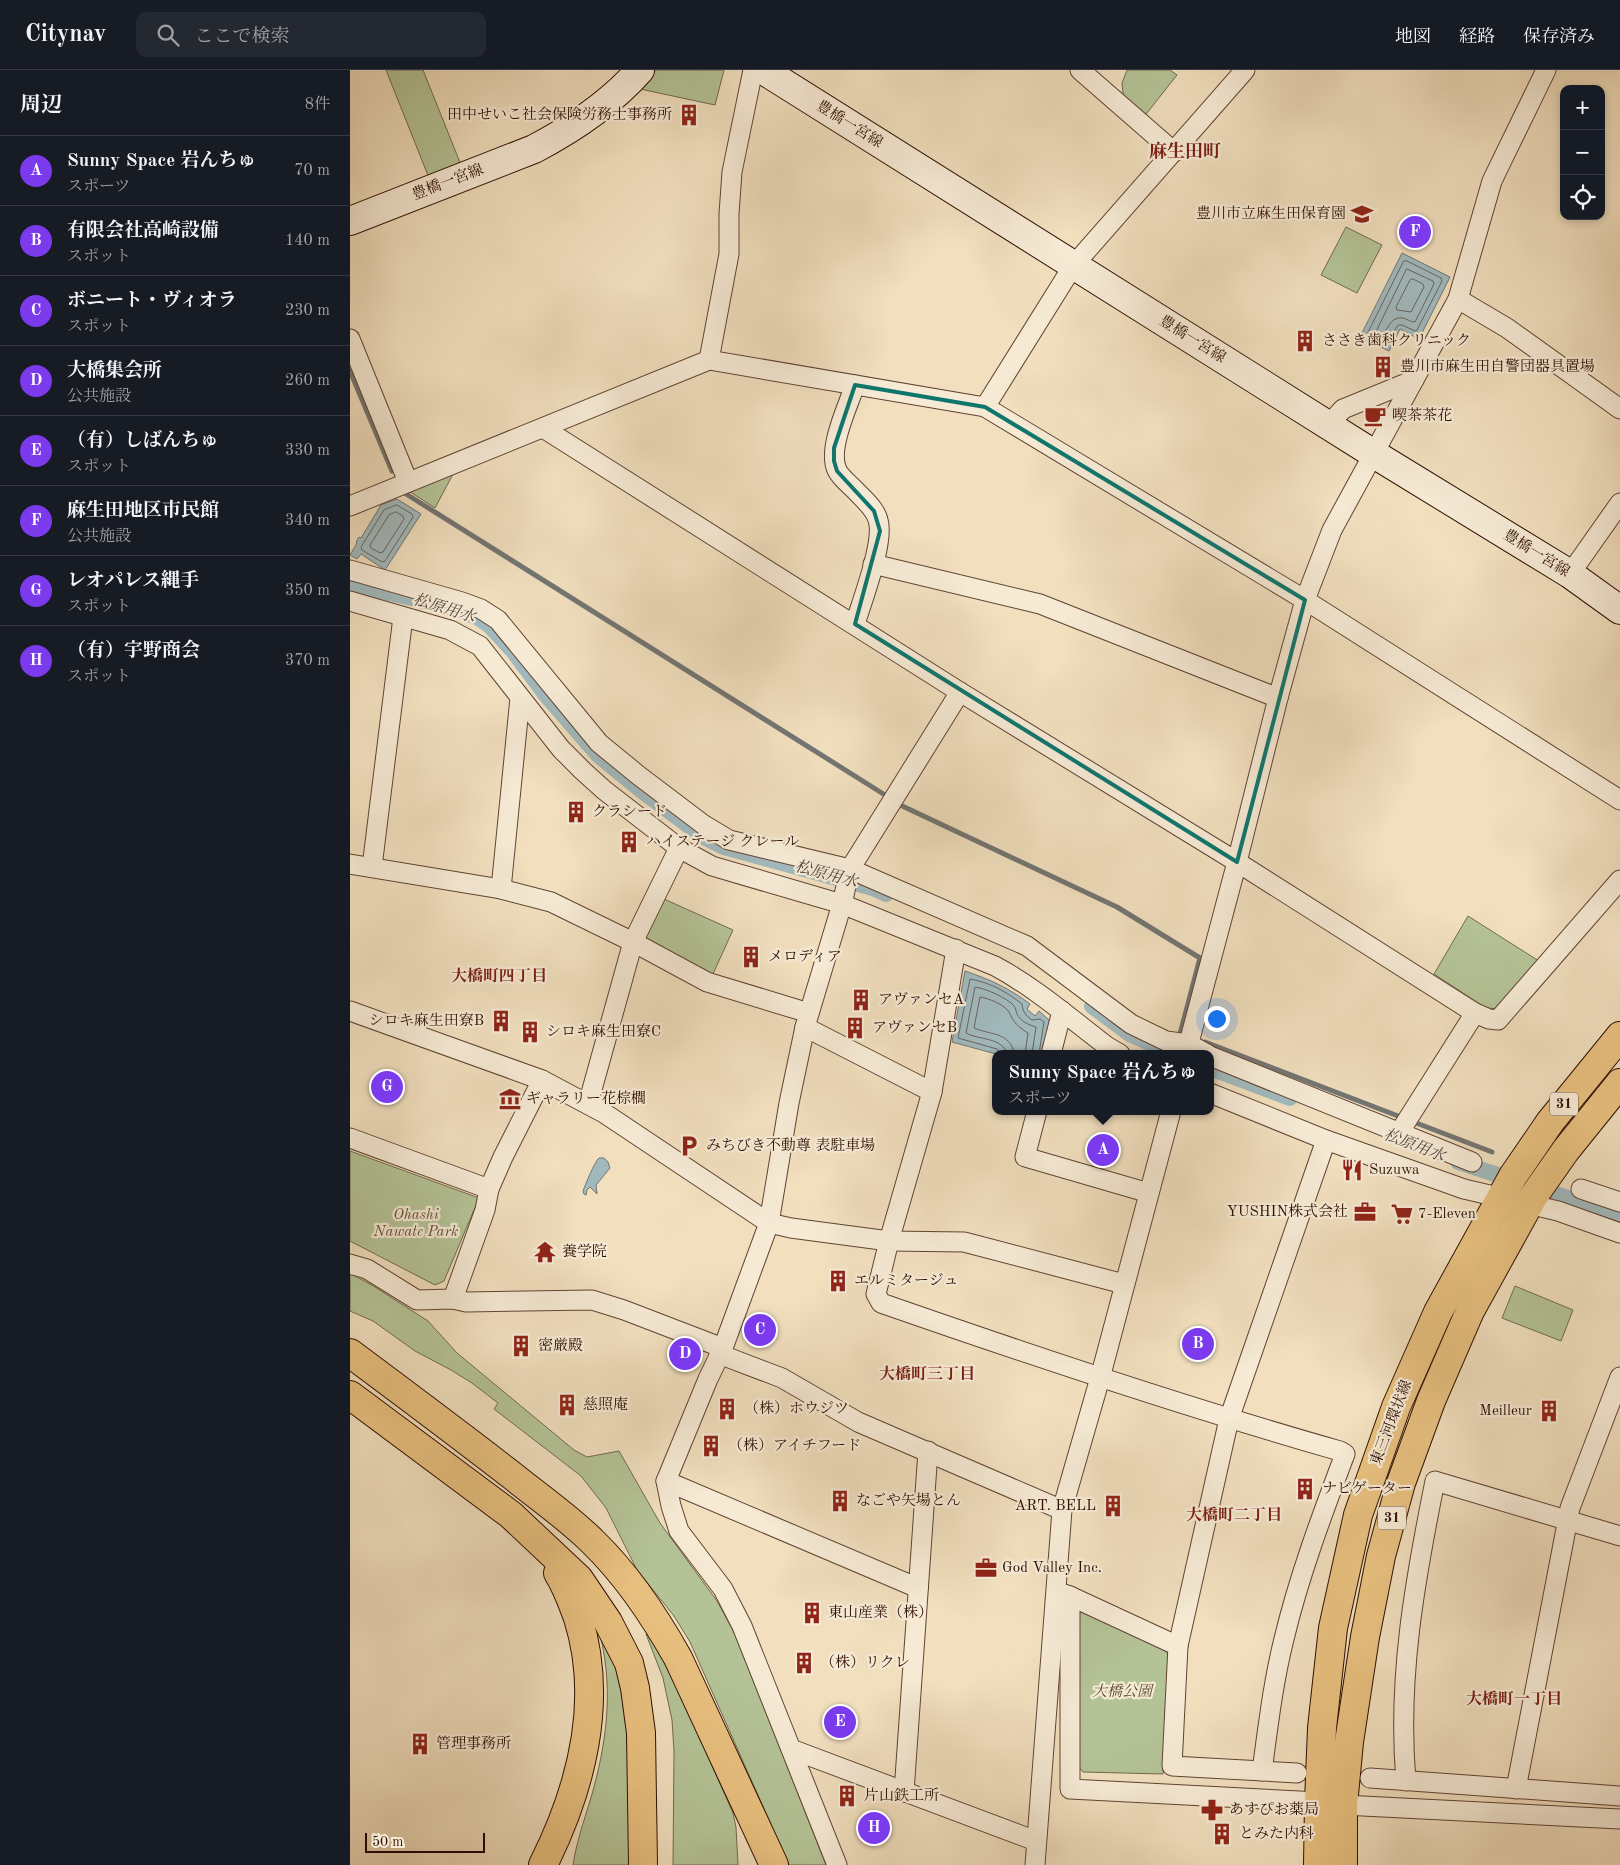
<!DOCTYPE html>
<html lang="ja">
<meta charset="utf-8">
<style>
:root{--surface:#171b24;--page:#242831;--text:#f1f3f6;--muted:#9ea1a6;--line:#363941;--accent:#7c3aed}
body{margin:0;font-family:"Old Standard TT","Noto Serif JP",serif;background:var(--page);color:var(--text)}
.controls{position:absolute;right:15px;top:15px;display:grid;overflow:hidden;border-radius:10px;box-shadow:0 2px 8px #0003}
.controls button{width:45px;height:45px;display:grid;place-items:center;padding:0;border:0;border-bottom:1px solid var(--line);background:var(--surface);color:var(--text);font:25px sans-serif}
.scale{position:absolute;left:15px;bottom:12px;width:120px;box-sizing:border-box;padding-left:5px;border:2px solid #2f0f03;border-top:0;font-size:14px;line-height:18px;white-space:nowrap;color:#2f0f03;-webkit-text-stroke:4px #f6ead5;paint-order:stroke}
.you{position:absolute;left:866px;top:948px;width:18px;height:18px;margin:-12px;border:4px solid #fff;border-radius:50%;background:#1a73e8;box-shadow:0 0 0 8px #1a73e833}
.badge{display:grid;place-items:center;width:32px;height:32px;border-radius:50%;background:var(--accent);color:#fff;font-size:16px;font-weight:700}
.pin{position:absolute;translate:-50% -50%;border:2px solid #fff;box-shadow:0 1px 5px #0006}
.popup{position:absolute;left:642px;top:980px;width:222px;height:65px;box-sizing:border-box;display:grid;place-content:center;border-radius:10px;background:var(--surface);filter:drop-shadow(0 1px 4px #0005);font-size:16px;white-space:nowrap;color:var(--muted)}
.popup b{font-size:19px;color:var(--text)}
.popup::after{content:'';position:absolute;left:50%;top:100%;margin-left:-10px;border:10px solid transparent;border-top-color:var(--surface)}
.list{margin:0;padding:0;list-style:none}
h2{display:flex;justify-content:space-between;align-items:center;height:65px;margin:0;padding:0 20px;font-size:21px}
h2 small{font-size:16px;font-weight:400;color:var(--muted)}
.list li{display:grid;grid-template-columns:32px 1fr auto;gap:15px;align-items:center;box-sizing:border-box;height:70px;padding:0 20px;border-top:1px solid var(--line)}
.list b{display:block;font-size:19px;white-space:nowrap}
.list p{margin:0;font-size:16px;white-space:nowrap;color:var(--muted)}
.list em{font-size:16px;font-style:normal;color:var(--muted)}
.icon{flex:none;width:28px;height:28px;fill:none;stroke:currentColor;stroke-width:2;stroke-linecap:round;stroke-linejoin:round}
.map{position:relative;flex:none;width:1270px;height:1795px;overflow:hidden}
header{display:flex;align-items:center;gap:30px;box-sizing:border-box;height:70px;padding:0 25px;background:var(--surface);border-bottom:1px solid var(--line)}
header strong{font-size:24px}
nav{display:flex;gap:28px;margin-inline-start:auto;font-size:18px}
.search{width:350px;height:45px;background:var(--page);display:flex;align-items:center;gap:12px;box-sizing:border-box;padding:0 18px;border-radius:10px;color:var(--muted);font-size:19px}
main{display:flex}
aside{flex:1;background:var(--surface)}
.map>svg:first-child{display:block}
.green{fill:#b4c396;stroke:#72694c}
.water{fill:#a1b9bd;stroke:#737573}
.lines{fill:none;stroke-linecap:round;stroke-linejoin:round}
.shore{stroke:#686460;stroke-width:1}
.stream{stroke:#737573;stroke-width:5}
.canal{stroke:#a1b9bd;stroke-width:16}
.minor-casing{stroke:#604332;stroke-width:21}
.secondary-casing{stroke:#2f0f03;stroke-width:30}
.primary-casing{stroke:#2f0f03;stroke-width:30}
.motorway-casing{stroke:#2f0f03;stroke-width:30}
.minor{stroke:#f6ead5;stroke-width:19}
.secondary{stroke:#f6ead5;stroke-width:28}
.primary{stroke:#e8c07f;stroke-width:28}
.motorway{stroke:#e8c07f;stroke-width:28}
.marked{fill:none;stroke:#0f766e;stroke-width:4;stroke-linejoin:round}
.labels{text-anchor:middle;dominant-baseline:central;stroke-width:4.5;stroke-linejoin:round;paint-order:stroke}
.shield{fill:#f6ead5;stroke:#6b5142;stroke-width:1}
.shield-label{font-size:14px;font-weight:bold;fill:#2f0f03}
.poi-label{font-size:15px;fill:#2f0f03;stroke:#f6ead5;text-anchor:start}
.street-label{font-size:15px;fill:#2f0f03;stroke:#f6ead5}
.park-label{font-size:15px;font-style:italic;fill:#5e4e36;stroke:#f6ead5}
.water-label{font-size:16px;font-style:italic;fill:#574a44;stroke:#f6ead5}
.neighbourhood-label{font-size:16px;font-weight:bold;fill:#7a1f14;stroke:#f6ead5}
.quarter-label{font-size:18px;font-weight:bold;fill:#7a1f14;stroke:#f6ead5}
</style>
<header>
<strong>Citynav</strong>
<div class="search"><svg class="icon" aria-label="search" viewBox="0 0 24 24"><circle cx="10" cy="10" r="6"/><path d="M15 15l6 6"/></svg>ここで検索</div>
<nav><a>地図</a><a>経路</a><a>保存済み</a></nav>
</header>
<main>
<aside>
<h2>周辺<small>8件</small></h2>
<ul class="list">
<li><span class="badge">A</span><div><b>Sunny Space 岩んちゅ</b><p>スポーツ</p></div><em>70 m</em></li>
<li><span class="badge">B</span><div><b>有限会社高崎設備</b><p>スポット</p></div><em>140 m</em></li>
<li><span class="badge">C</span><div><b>ボニート・ヴィオラ</b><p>スポット</p></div><em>230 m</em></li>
<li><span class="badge">D</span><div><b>大橋集会所</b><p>公共施設</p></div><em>260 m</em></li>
<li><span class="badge">E</span><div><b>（有）しばんちゅ</b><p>スポット</p></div><em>330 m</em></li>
<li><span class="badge">F</span><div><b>麻生田地区市民館</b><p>公共施設</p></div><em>340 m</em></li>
<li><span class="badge">G</span><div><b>レオパレス縄手</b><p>スポット</p></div><em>350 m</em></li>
<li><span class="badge">H</span><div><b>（有）宇野商会</b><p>スポット</p></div><em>370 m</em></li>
</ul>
</aside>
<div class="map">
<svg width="1270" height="1795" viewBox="0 0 1270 1795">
<rect width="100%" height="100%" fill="#f1dfbe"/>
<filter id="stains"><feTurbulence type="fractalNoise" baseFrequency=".004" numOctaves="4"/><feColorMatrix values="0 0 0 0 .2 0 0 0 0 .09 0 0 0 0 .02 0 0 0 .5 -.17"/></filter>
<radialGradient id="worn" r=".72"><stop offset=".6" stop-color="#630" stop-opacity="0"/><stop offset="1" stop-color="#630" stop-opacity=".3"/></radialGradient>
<g class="green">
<polygon points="36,0 73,0 111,95 79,108"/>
<polygon points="306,0 374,0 365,35 290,19"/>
<polygon points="777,0 820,0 827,5 793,48 774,32 772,13"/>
<polygon points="996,157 1032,175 1007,223 971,205"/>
<polygon points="103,404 85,438 59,421"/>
<polygon points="314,829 383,860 362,906 298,873 296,865"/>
<polygon points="1118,846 1192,893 1151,939 1136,938 1084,904"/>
<polygon points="0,1081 129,1128 94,1211 85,1215 0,1171"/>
<polygon points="0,1203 25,1217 78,1251 107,1283 224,1380 237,1387 269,1381 310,1453 367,1531 386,1566 476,1795 439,1795 340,1572 324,1546 287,1500 256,1438 231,1406 144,1339 148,1333 122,1313 101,1300 65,1281 23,1251 0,1241"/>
<polygon points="1165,1216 1223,1240 1211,1271 1152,1248"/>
<polygon points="736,1540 814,1578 819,1586 813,1704 733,1702 726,1694 727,1544"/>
<path d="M249,1561L274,1612L286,1795H223C227,1768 237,1743 244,1717C258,1665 263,1613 249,1561Z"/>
<polygon points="301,1563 319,1598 383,1743 386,1757 388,1795 323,1795 324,1681 322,1650 313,1608 296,1564"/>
</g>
<g class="water">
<polygon points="1052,183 1100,207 1069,269 1050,259 1039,281 1010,267"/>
<polygon points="47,429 71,444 35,500 11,484 7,489 0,485 7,473 6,472 9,467 11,468 31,435"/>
<path d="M615,901C641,910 659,918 680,934L677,939L685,946L689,941L700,951L693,984H646L602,972Z"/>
<path d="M249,1088H254L258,1092L260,1098L246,1115L247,1124L240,1117L237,1120L236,1125L234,1124L233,1121C236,1113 244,1093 249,1088Z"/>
</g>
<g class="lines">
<g class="shore">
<polygon points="1054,191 1057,191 1091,208 1092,211 1067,260 1065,261 1052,255 1048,255 1037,272 1035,273 1019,265 1018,263"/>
<path d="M1057,199L1083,211L1084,214L1065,252C1060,252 1057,249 1053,248C1042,246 1038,257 1034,264L1032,265L1027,262V260Z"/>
<polygon points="1063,209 1073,214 1074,217 1061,242 1047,240 1046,237 1060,210"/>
<polygon points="47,435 62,444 63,447 35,491 32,492 12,480 11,477 34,440"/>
<polygon points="46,442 53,446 54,449 33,482 30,483 21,478 20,475 39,445"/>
<path d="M650,984L647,979L608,968L620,909C639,912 657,922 672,934C673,942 675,945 682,950L690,949L694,952L689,984"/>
<path d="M657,984C653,967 628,970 616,963L625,917C634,918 658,928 664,936C666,938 666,942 667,944C670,951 679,955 686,957L682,984"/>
<path d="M664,984C661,962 640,965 624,958L630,927C638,928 655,935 659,942C664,953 667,956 678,963L675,984"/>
</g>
<g class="stream">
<polyline points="0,301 42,401"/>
<polyline points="53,422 535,725"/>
<polyline points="548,734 767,837 850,888 830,964"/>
<polyline points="855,972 1142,1082"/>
</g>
<g class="canal">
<polyline points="0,514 92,535 127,547 140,556 163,581 195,624 248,685 292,721 354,767 374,777 523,818 536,824"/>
<polyline points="742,936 781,965 826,984"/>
<polyline points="860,998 940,1028"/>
<polyline points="1108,1092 1270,1145"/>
</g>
<g class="minor-casing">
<g id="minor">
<polyline points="730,0 824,82"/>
<polyline points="1108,229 1157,258 1270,339"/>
<polyline points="0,269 58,412"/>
<polyline points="359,290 379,184 379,144 382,102 403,0"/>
<polyline points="635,337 723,196 895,0"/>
<polyline points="978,355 993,339 1064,310"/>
<polyline points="193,358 610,622 887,792 1125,943 1139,949 1148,950 1270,810"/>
<polyline points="0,436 359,290 635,337 955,530 1270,730"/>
<polyline points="523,494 690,534 928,628"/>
<polyline points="0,500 112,532 131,539 148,550 249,673 288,705 354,755 379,770 500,799 677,876 781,954 816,971 839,974 857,984"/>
<polyline points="1220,504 1270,433"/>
<path d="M0,531L100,560L130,576L211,679L233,701L254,720L329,778L362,796L492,834L645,896C686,918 721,949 758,977L770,984"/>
<path d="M505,554C512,531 535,471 528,450C525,438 513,429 505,420C499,414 490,407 487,400C477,379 498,336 505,315"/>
<polyline points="0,794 151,819 201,832 283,872 357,912 459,943"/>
<polyline points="22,797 53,547"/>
<polyline points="151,819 170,628"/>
<path d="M606,879L582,1022L539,1171L526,1224L531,1233C683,1286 835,1337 990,1381L995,1384C972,1445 949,1506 934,1569C923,1613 918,1657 912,1701"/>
<polyline points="0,941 192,1010 254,1043 419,1153 441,1158 539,1171 614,1172 774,1214"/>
<polyline points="455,957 582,1022"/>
<polyline points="701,984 712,941"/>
<polyline points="836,984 887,792 928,628 955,530 982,460 1108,229 1142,111 1196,0"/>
<polyline points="860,986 1122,1092"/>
<polyline points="860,1023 976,1070 1114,1119 1208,1141 1270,1163"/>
<polyline points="238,1034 283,872 329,778"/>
<polyline points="687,1041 675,1087 799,1123"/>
<polyline points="1049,1063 1125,943"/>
<polyline points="0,1068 139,1119"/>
<polyline points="1231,1119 1270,1132"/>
<polyline points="0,1194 17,1199 67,1230 103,1229 116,1232 242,1230 274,1240 373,1278"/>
<polyline points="103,1229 135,1140 139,1119 153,1087 192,1010"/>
<polyline points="369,1284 432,1308 508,1352 712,1440"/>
<polyline points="316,1411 568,1518"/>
<polyline points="711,1523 720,1526 828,1576"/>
<polyline points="720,1526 720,1719 969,1732"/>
<polyline points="441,1679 686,1771"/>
<polyline points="947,1703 822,1696 828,1576 879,1349 976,1070"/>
<polyline points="1020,1708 1270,1726"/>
<path d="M1056,1711C1047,1609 1065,1510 1085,1411L1270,1466"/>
<polyline points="1166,1719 1220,1438 1270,1307"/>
<polyline points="554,1722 578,1381"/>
<polyline points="993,1735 1270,1749"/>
<polyline points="487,1795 392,1556 373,1519 329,1461 321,1436 316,1411 358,1309 373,1278 419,1153 439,1033 455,957 492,834 500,799 610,622"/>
<polyline points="685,1795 712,1440 750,1308 821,1041"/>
</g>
</g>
<g class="secondary-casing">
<g id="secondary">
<polyline points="413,0 1024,384 1220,504 1270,540"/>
<path d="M0,151L184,79C224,58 260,34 290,0"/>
</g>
</g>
<g class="primary-casing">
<g id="primary">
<polyline points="968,1795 969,1732 972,1658 983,1558 1008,1445 1046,1337 1088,1242 1163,1106 1200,1052 1270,966"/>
<polyline points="993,1795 993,1735 999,1672 1015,1567 1031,1486 1051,1413 1081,1331 1120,1241 1183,1127 1216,1080 1270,1013"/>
</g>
</g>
<g class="motorway-casing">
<g id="motorway">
<path d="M0,1283C55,1324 110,1365 164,1407C190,1428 219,1448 243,1472C277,1505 305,1547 328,1588L424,1795"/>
<polyline points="0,1325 161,1445 229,1509 258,1552 279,1593 285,1618 291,1663 293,1795"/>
<path d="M193,1795C231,1719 254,1631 228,1548C222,1532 217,1517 208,1503"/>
</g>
</g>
<use href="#minor" class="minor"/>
<use href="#secondary" class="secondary"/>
<use href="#primary" class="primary"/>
<use href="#motorway" class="motorway"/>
</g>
<path class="marked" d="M505,315L635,337L955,530L887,792L505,554L530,461L524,441L487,401L484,391V378Z"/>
<defs>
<g id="building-bare" transform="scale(1.725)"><path d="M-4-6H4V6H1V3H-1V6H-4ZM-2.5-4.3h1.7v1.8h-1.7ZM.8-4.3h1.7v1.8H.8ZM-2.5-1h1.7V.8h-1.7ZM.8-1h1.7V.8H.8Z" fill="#8f2418" stroke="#f6ead5" stroke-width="2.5" paint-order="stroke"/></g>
<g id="school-bare" transform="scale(1.725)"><path d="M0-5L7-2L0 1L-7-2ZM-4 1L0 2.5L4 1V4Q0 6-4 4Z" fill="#8f2418" stroke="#f6ead5" stroke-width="2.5" paint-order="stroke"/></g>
<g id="cafe-bare" transform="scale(1.725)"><path d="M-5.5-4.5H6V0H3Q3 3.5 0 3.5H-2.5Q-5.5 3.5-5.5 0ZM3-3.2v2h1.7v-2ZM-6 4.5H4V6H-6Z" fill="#8f2418" stroke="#f6ead5" stroke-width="2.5" paint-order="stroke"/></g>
<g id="museum-bare" transform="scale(1.725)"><path d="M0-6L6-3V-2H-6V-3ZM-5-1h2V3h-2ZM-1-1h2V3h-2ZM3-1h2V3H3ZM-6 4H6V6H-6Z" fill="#8f2418" stroke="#f6ead5" stroke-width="2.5" paint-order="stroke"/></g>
<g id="parking-bare" transform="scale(1.725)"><path d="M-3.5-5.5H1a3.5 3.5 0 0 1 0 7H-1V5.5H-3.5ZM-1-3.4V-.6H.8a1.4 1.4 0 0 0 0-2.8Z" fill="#8f2418" stroke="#f6ead5" stroke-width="2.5" paint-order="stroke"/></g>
<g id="restaurant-bare" transform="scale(1.725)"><path d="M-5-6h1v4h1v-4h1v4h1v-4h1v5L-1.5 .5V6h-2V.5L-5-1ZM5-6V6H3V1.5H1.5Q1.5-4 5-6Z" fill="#8f2418" stroke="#f6ead5" stroke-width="2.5" paint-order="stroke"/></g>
<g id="office-bare" transform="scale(1.725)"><path d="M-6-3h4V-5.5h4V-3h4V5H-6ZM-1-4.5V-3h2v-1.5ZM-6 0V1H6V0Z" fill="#8f2418" stroke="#f6ead5" stroke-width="2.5" paint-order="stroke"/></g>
<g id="supermarket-bare" transform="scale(1.725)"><path d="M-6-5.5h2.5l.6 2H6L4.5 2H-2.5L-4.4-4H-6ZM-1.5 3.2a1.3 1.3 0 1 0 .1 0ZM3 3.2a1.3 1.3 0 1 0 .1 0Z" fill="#8f2418" stroke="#f6ead5" stroke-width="2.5" paint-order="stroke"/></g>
<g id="temple-bare" transform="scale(1.725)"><path d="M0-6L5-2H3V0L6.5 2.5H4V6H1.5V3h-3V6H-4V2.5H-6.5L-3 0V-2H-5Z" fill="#8f2418" stroke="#f6ead5" stroke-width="2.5" paint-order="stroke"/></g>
<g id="pharmacy-bare" transform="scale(1.725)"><path d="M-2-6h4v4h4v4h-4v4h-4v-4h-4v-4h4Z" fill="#8f2418" stroke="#f6ead5" stroke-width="2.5" paint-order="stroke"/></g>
</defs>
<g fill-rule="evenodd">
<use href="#building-bare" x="339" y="45"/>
<use href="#school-bare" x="1012" y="144"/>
<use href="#building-bare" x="955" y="271"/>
<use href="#building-bare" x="1033" y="297"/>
<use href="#cafe-bare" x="1025" y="346"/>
<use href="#building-bare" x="226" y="742"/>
<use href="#building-bare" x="279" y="772"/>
<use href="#building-bare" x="401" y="887"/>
<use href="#building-bare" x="511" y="930"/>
<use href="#building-bare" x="151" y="951"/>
<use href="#building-bare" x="505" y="958"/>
<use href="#building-bare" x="180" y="962"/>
<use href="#museum-bare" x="160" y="1029"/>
<use href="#parking-bare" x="339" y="1076"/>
<use href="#restaurant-bare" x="1002" y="1100"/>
<use href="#office-bare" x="1015" y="1142"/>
<use href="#supermarket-bare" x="1052" y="1144"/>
<use href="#temple-bare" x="195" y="1182"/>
<use href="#building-bare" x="488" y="1211"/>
<use href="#building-bare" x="171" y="1276"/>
<use href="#building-bare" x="217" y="1335"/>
<use href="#building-bare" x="377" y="1339"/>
<use href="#building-bare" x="1199" y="1341"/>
<use href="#building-bare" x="361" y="1376"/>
<use href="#building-bare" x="955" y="1419"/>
<use href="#building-bare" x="490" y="1431"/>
<use href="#building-bare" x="763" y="1436"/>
<use href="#office-bare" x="636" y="1498"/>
<use href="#building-bare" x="462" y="1543"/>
<use href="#building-bare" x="454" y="1593"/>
<use href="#building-bare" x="70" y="1674"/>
<use href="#building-bare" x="497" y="1726"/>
<use href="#pharmacy-bare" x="862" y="1740"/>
<use href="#building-bare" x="872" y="1764"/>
</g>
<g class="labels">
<g class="shield">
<rect x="1200" y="1022.5" width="28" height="23" rx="4"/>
<rect x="1028" y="1436.5" width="28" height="23" rx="4"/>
</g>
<g class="shield-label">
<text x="1214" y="1034">31</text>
<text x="1042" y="1448">31</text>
</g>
<g class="poi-label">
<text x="322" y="45" text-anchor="end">田中せいこ社会保険労務士事務所</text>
<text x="996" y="144" text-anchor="end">豊川市立麻生田保育園</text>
<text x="972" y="271">ささき歯科クリニック</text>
<text x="1050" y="297">豊川市麻生田自警団器具置場</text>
<text x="1042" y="346">喫茶茶花</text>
<text x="242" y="742">クラシード</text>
<text x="296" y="772">ハイステージ クレール</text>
<text x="418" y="887">メロディア</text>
<text x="528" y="930">アヴァンセA</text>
<text x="134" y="951" text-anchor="end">シロキ麻生田寮B</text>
<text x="522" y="958">アヴァンセB</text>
<text x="196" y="962">シロキ麻生田寮C</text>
<text x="176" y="1029">ギャラリー花棕櫚</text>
<text x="356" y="1076">みちびき不動尊 表駐車場</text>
<text x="1019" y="1100">Suzuwa</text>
<text x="998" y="1142" text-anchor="end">YUSHIN株式会社</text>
<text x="1068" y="1144">7-Eleven</text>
<text x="212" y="1182">養学院</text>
<text x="504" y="1211">エルミタージュ</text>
<text x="188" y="1276">密厳殿</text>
<text x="233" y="1335">慈照庵</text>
<text x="394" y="1339">（株）ホウジツ</text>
<text x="1182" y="1341" text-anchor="end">Meilleur</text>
<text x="378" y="1376">（株）アイチフード</text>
<text x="972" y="1419">ナビゲーター</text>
<text x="506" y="1431">なごや矢場とん</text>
<text x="746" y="1436" text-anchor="end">ART. BELL</text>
<text x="652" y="1498">God Valley Inc.</text>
<text x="478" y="1543">東山産業（株）</text>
<text x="470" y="1593">（株）リクレ</text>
<text x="86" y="1674">管理事務所</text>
<text x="514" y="1726">片山鉄工所</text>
<text x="879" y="1740">あすぴお薬局</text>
<text x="889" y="1764">とみた内科</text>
</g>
<g class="street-label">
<text transform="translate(499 55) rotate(32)">豊橋一宮線</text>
<text transform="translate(98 113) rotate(-21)">豊橋一宮線</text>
<text transform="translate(842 270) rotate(32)">豊橋一宮線</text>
<text transform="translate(1186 484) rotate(32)">豊橋一宮線</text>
<text transform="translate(1042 1353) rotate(-69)">東三河環状線</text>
</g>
<g class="park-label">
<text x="66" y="1145">Ohashi<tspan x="66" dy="17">Nawate Park</tspan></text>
<text x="772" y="1622">大橋公園</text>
</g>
<g class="water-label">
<text transform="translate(94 539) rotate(17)">松原用水</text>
<text transform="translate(476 805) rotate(15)">松原用水</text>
<text transform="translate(1064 1076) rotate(21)">松原用水</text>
</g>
<g class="neighbourhood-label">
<text x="149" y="907">大橋町四丁目</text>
<text x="577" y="1305">大橋町三丁目</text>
<text x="884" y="1446">大橋町二丁目</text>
<text x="1164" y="1630">大橋町一丁目</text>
</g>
<g class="quarter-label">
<text x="835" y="82">麻生田町</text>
</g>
</g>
<rect width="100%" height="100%" filter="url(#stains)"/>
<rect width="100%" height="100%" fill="url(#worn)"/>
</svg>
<div class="controls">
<button>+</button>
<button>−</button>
<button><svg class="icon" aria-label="locate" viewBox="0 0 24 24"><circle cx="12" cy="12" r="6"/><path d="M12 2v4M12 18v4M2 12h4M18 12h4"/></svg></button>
</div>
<div class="scale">50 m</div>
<div class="you"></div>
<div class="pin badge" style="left:753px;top:1080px">A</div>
<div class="popup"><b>Sunny Space 岩んちゅ</b>スポーツ</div>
<div class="pin badge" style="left:848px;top:1274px">B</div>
<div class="pin badge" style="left:410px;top:1260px">C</div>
<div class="pin badge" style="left:335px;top:1284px">D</div>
<div class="pin badge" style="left:490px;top:1652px">E</div>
<div class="pin badge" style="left:1065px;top:162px">F</div>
<div class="pin badge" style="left:37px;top:1017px">G</div>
<div class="pin badge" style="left:524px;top:1758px">H</div>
</div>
</main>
